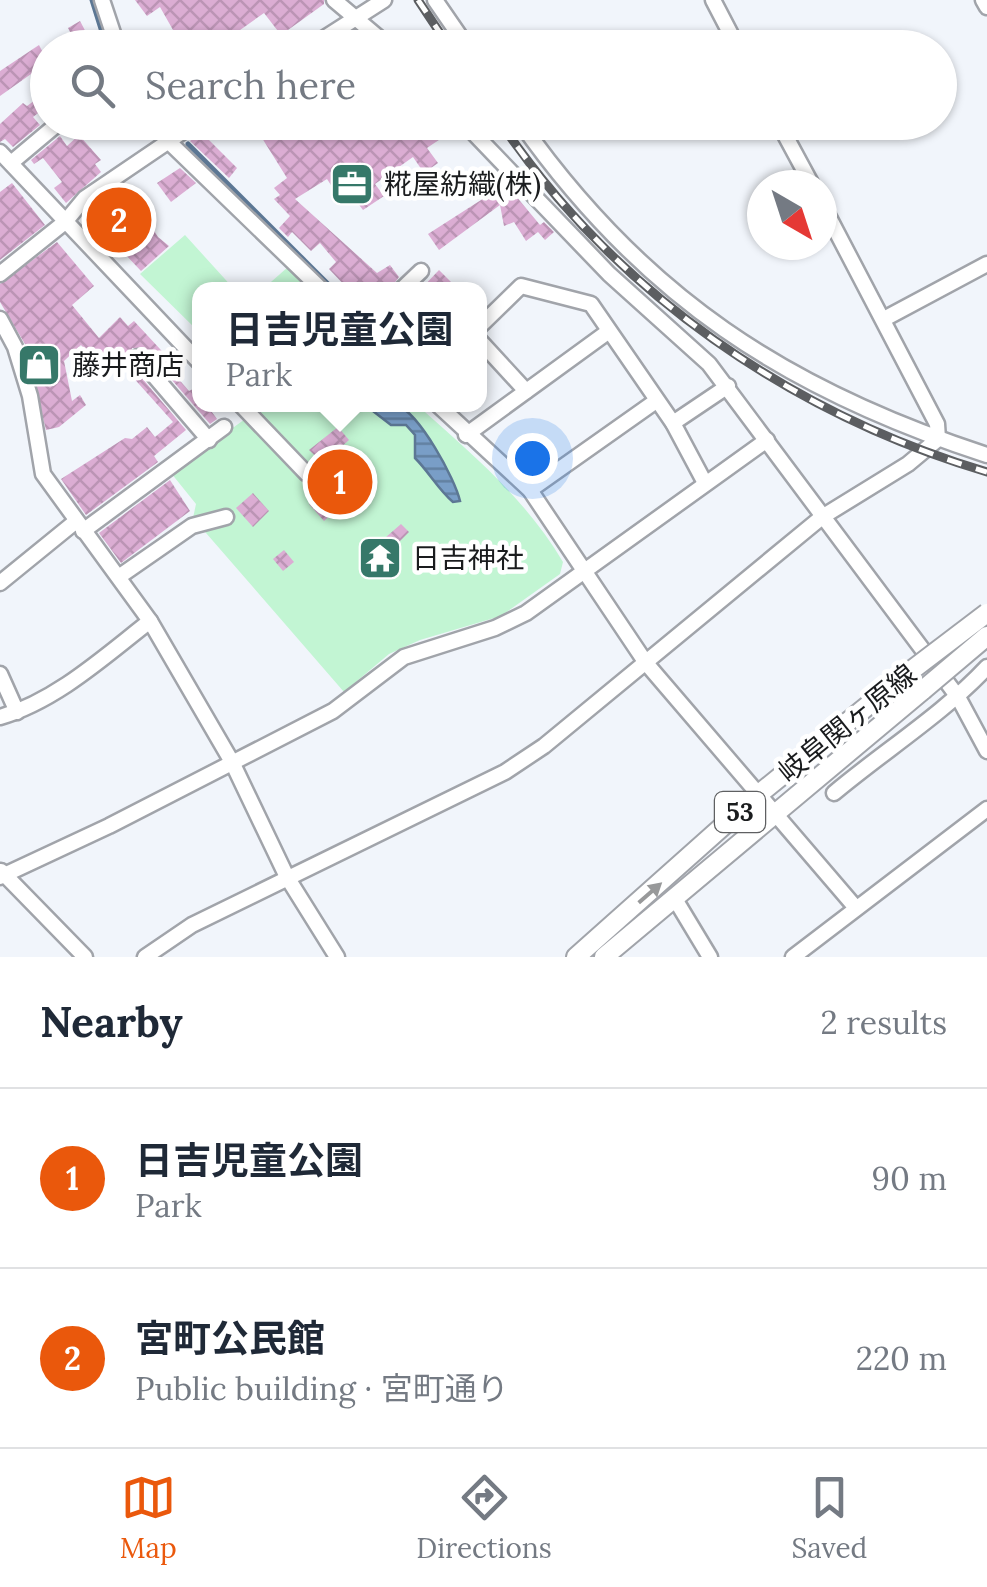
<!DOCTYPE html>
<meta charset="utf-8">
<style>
:root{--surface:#fff;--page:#f2f2f3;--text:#1f2937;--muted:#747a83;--line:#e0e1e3;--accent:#ea580c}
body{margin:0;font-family:Lora,"Noto Sans JP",serif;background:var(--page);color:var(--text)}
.compass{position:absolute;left:747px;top:170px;width:90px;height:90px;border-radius:50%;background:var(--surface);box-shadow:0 2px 8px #0004;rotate:141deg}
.you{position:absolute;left:532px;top:458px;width:35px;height:35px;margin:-25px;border:8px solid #fff;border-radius:50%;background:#1a73e8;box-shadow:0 0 0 15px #1a73e833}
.badge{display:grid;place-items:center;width:65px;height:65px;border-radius:50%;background:var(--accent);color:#fff;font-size:32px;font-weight:700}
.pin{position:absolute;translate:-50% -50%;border:5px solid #fff;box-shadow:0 2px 10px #0006}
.popup{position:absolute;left:192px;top:282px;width:295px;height:130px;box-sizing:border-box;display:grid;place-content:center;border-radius:20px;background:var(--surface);filter:drop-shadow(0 2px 8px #0005);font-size:32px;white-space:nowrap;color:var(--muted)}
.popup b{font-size:38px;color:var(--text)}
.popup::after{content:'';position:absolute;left:50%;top:100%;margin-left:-20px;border:20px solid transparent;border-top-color:var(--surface)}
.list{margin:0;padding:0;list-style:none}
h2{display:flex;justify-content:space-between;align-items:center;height:130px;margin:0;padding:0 40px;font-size:42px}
h2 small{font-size:32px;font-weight:400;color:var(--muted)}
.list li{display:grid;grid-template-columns:65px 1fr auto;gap:30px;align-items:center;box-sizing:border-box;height:180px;padding:0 40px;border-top:2px solid var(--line)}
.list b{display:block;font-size:38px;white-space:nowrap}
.list p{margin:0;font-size:32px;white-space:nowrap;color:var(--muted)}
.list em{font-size:32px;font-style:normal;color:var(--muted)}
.icon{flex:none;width:55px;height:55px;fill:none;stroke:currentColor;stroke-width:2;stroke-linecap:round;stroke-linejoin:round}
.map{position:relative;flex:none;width:987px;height:957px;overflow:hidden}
.search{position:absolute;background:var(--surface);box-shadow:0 2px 8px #0004;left:30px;right:30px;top:30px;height:110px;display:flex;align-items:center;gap:25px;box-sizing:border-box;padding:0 35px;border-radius:55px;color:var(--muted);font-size:38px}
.sheet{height:490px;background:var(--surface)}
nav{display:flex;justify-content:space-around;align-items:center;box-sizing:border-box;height:140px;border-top:2px solid var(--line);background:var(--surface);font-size:28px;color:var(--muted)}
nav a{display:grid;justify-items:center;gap:5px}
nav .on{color:var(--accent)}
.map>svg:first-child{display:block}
.green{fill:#c2f5d3}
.water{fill:url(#water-rules);stroke:#5c7794;stroke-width:2.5}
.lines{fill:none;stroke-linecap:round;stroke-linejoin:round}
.stream{stroke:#5c7794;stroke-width:5}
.building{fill:url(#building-cross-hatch)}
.minor-casing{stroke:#a1a4aa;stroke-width:19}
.major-casing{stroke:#a1a4aa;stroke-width:22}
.minor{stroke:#fff;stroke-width:14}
.major{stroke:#fff;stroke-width:18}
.rail-casing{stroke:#5c5e61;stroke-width:9}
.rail{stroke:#fff;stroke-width:5;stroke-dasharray:15;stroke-linecap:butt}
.major-bridge-casing{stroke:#a1a4aa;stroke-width:22;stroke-linecap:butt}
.major-bridge{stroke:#fff;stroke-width:18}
.oneway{fill:#98999a}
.labels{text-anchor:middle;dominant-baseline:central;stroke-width:9;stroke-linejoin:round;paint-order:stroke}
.shield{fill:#fff;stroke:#5f6062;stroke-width:2.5}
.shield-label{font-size:25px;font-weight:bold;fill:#1a1c1e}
.poi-label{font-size:28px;fill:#1a1c1e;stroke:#fff;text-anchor:start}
.street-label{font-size:28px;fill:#1a1c1e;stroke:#fff}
</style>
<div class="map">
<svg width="987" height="957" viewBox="0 0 987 957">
<defs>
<pattern id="water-rules" width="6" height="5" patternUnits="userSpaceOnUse" patternTransform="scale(2.5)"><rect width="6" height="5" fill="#799ec7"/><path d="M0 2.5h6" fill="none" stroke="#6280a1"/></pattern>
<pattern id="building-cross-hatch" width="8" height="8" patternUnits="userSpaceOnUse" patternTransform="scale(2.5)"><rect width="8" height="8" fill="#dbadd3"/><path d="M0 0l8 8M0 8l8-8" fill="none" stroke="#bb94b5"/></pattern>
</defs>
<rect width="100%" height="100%" fill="#f1f5fb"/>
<g class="green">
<polygon points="185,235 234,289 200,290 200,333 140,274"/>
<polygon points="288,267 311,289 263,289"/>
<path d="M250,405H417C472,454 525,498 563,562L560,574L501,616L420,640L389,654L344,692L193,518L196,504L171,473L256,411Z"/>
</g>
<path class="water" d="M365,405C374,404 390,401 397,405C420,414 455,479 460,501L453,502C438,489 429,472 415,458V435L406,425H391Z"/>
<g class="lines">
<g class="stream">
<polyline points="92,0 107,48"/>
<polyline points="148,122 155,136"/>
<polyline points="188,144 334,290"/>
</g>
</g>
<g class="building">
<polygon points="135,0 324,0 324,4 281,35 264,13 233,35 241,48 209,48 204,39 189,48 157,48 177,37 160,7 147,16"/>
<polygon points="80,21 88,36 93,33 100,48 67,48 76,43 68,28"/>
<polygon points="355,31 358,34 368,48 351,48 345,38"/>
<polygon points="39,45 48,62 0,96 0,71"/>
<polygon points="38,98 46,107 33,117 40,125 13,147 5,139 0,142 0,124 23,103 27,106"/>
<polygon points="252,122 453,122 455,129 427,148 438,163 424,173 413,157 375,184 384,196 363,210 354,198 344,205 327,179 295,199 377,273 390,265 399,277 389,290 349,290 329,269 336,262 320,243 311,251 292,232 288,237 279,228 290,216 274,199 280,195 274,188 287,178"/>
<polygon points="201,132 237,168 229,178 190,141"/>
<polygon points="79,135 101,160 95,164 101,172 66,203 54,188 62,182 43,158 34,164 31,160 60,136 67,146"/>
<polygon points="180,168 196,183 171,202 157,183"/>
<polygon points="12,183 45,225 0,260 0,192"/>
<polygon points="506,184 540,225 544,222 554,232 545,240 538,232 526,241 514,222 504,226 500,205 439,250 428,234"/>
<polygon points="133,197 158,237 169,246 141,271 86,213 98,206 104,214"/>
<polygon points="57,242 94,286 72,305 99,338 120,317 128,326 134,321 173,363 168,367 189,391 193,389 200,404 206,404 217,419 210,424 146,350 132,348 130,364 186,430 154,456 158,462 86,515 61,479 125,438 132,439 147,427 155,437 173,422 121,364 108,376 81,345 64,361 72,401 80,395 86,405 59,427 46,430 25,344 0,302 0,284"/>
<polygon points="439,270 451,282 443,290 420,290"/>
<polygon points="338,427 349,440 323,463 309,450"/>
<polygon points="170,480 190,511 121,563 99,533"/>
<polygon points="336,481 350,497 324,521 309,504"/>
<polygon points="253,493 269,511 253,527 236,508"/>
<polygon points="401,524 409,532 391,550 395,555 388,562 395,572 389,577 381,568 377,572 363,557"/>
<polygon points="284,550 294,562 283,571 273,559"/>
</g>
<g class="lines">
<g class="minor-casing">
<g id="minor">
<polyline points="102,0 118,48"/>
<polyline points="334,0 391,48"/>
<polyline points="435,0 468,48"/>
<polyline points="713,0 738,48"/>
<polyline points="983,0 987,7"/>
<polyline points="309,48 384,0"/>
<polyline points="158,122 169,142 322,290"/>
<polyline points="463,122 609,274 709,364 958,697 987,751"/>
<path d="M520,122C643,297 787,390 987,455"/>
<polyline points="778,122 812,185"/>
<polyline points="0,152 200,363"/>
<polyline points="11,163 55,126"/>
<polyline points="822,204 937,424 938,439"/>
<polyline points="0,274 65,222 85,198 197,122"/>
<polyline points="401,290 421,271"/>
<polyline points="0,319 15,347 30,396 43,474 150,621 232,762 287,877 337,957"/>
<polyline points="884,319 987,264"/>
<polyline points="480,326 521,286 591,304 673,423 705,483"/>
<polyline points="480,341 526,391"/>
<polyline points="138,357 209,440"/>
<polyline points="240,404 307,474"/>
<polyline points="437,404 530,490 646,663 856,908"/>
<polyline points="673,423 728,386"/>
<polyline points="466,435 609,331"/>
<polyline points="530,490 656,401"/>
<polyline points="83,531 224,427"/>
<polyline points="120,576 192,526 226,517"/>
<polyline points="0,583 75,522"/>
<polyline points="0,674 17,712"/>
<path d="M0,717C56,701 105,656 150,621"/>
<path d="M834,793C884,751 943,714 987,667"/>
<polyline points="1,871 85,957"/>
<polyline points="0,877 109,826 333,711 404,657 495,628 526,613 767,440"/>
<polyline points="675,899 710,957"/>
<polyline points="145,957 192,925 505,772 544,746 822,517 908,464 938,439"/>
<polyline points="793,957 987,809"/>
</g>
</g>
<g class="major-casing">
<g id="major">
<polyline points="576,957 759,794 908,673"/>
<polyline points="604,957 923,690"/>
</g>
</g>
<use href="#minor" class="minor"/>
<use href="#major" class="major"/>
<g class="rail-casing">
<g id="rail">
<polyline points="418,0 450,48"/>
<path d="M500,122C615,293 792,414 987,472"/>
</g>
</g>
<use href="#rail" class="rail"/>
<g class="major-bridge-casing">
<g id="major-bridge">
<polyline points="908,673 987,613"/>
<polyline points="923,690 987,636"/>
</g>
</g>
<use href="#major-bridge" class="major-bridge"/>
</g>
<defs><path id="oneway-solid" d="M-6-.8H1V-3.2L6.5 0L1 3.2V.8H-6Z" transform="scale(2.5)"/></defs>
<use class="oneway" href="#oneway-solid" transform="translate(650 893) rotate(-41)"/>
<defs>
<g id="office-square" transform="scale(2.25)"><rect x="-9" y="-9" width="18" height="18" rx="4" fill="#367869" stroke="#fff"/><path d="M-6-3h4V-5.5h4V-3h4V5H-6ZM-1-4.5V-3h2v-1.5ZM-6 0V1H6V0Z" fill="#fff"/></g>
<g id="shop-square" transform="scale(2.25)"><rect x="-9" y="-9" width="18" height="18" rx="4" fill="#367869" stroke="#fff"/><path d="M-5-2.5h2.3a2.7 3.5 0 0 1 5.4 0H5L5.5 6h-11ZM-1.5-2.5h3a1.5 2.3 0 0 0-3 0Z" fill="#fff"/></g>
<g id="temple-square" transform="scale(2.25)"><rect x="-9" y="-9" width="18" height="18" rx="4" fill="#367869" stroke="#fff"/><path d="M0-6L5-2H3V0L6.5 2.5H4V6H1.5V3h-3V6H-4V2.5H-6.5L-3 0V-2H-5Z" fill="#fff"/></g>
</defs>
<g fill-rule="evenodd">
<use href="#office-square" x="352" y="184"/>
<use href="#shop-square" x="39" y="365"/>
<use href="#temple-square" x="380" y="558"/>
</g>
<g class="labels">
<rect class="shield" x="715" y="792" width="50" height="40" rx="8"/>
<g class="shield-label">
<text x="740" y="812">53</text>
</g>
<g class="poi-label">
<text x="384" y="184">糀屋紡織(株)</text>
<text x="72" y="365">藤井商店</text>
<text x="412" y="558">日吉神社</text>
</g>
<g class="street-label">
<text transform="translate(847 723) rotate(-39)">岐阜関ヶ原線</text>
</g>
</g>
</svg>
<svg class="compass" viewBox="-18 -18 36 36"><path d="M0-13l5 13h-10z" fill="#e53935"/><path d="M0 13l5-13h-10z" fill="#747a83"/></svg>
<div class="you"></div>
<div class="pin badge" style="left:340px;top:482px">1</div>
<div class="popup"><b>日吉児童公園</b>Park</div>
<div class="pin badge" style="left:119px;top:220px">2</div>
<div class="search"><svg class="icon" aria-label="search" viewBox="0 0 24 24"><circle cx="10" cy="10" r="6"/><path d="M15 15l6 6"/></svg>Search here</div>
</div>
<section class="sheet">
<h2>Nearby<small>2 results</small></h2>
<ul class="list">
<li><span class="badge">1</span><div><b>日吉児童公園</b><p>Park</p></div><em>90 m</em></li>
<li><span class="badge">2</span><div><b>宮町公民館</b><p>Public building · 宮町通り</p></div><em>220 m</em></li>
</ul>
</section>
<nav>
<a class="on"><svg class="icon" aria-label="map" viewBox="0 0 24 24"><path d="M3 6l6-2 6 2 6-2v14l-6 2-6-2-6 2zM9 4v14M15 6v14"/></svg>Map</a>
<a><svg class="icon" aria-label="directions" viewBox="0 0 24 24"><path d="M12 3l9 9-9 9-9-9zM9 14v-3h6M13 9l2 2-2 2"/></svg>Directions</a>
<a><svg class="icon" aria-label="saved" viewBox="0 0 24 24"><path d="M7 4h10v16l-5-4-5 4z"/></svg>Saved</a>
</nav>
